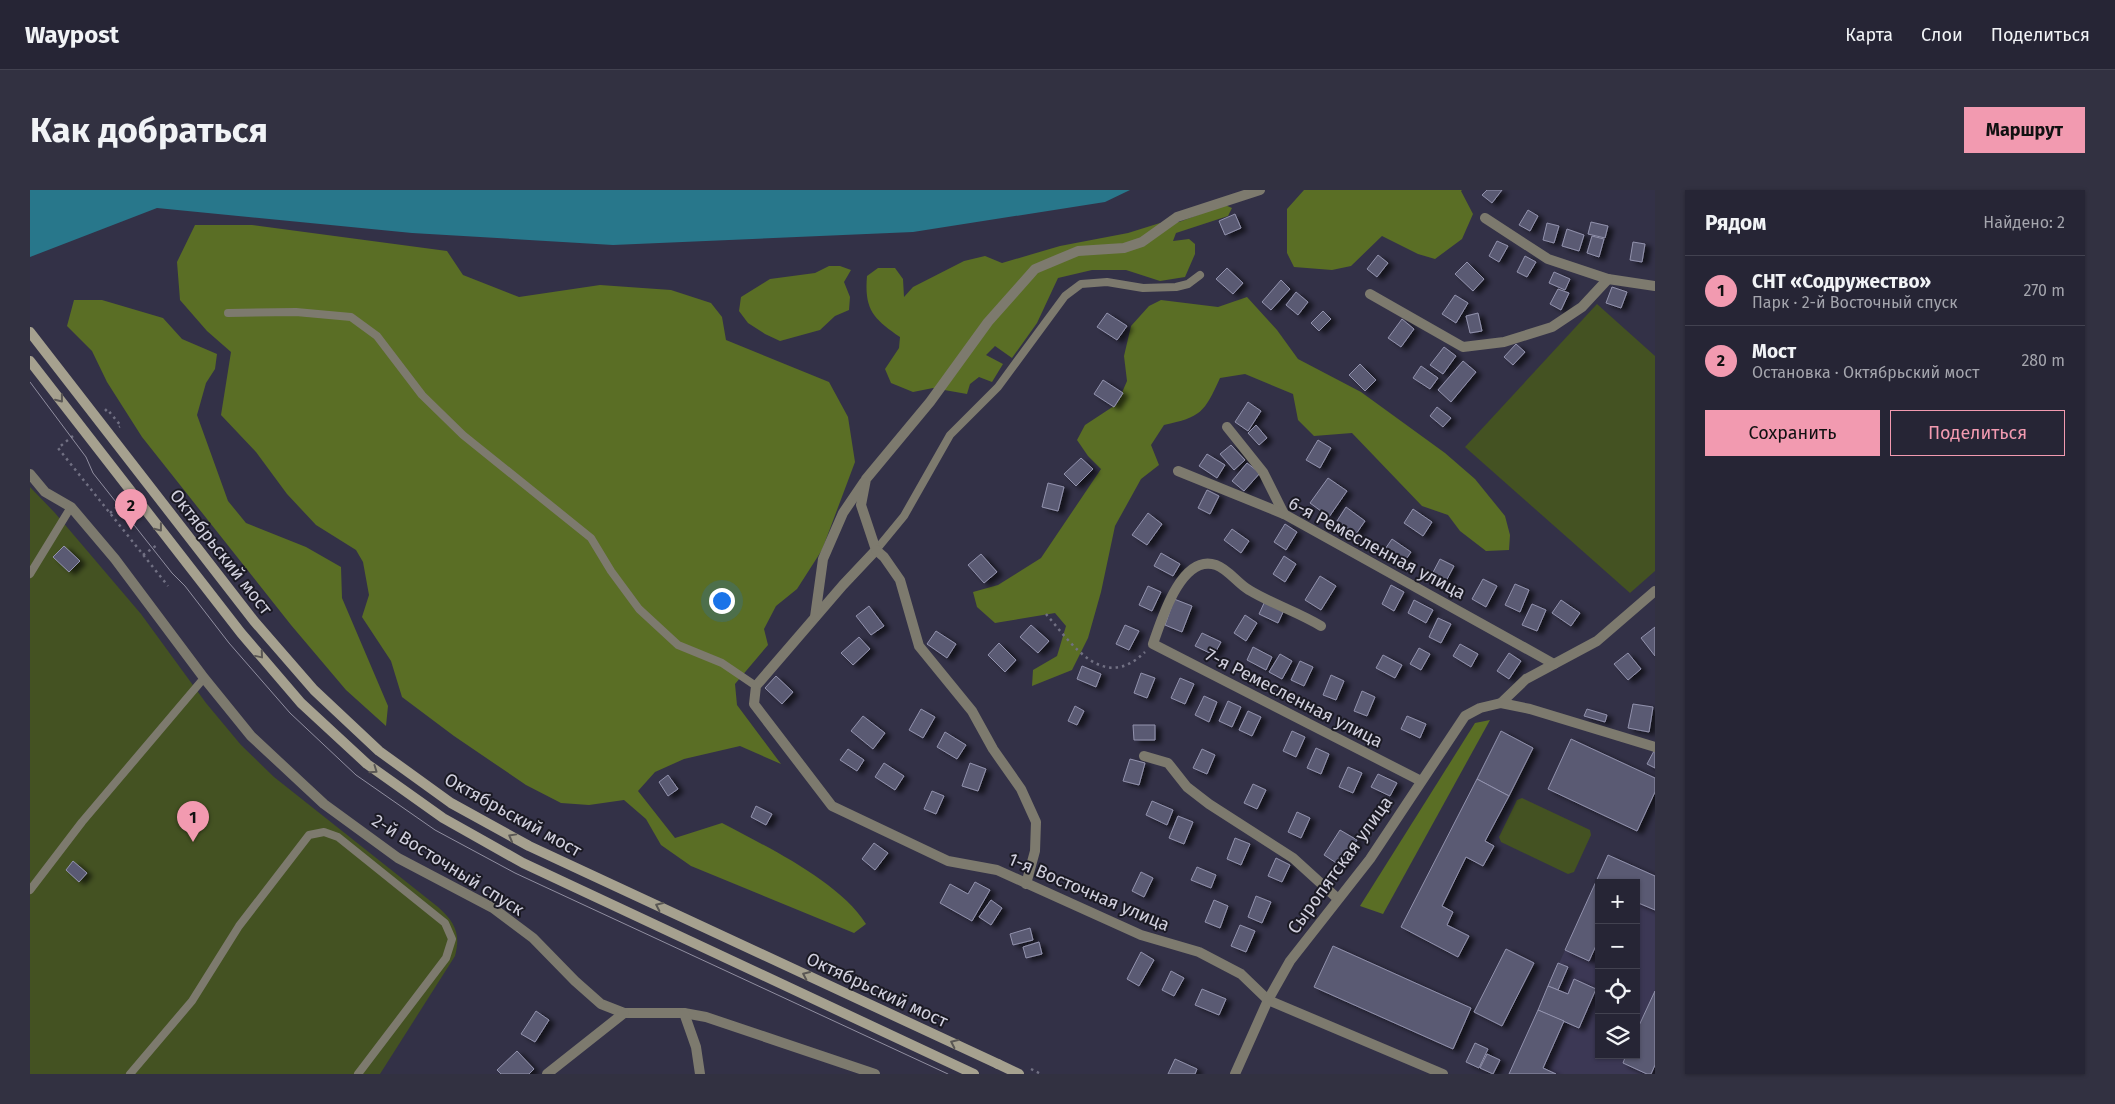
<!DOCTYPE html>
<html lang="ru">
<meta charset="utf-8">
<style>
:root{--surface:#262535;--page:#323141;--text:#f1f3f6;--muted:#a4a5ad;--line:#424250;--accent:#f29ab0}
body{margin:0;font-family:"Fira Sans",sans-serif;background:var(--page);color:var(--text)}
.controls{position:absolute;right:15px;bottom:15px;display:grid;overflow:hidden;border-radius:0px;box-shadow:0 1px 4px #0004}
.controls button{width:45px;height:45px;display:grid;place-items:center;padding:0;border:0;border-bottom:1px solid var(--line);background:var(--surface);color:var(--text);font:25px sans-serif}
.you{position:absolute;left:691px;top:410px;width:18px;height:18px;margin:-12px;border:4px solid #fff;border-radius:50%;background:#1a73e8;box-shadow:0 0 0 8px #1a73e833}
.badge{display:grid;place-items:center;width:32px;height:32px;border-radius:50%;background:var(--accent);color:#111;font-size:16px;font-weight:700}
.pin{position:absolute;translate:-50% -41px;filter:drop-shadow(0 1px 2px #0008)}
.pin::after{content:'';position:absolute;top:26px;width:18px;height:15px;background:inherit;clip-path:polygon(0 0,100% 0,50% 100%)}
.list{margin:0;padding:0;list-style:none}
h2{display:flex;justify-content:space-between;align-items:center;height:65px;margin:0;padding:0 20px;font-size:21px}
h2 small{font-size:16px;font-weight:400;color:var(--muted)}
.list li{display:grid;grid-template-columns:32px 1fr auto;gap:15px;align-items:center;box-sizing:border-box;height:70px;padding:0 20px;border-top:1px solid var(--line)}
.list b{display:block;font-size:19px;white-space:nowrap}
.list p{margin:0;font-size:16px;white-space:nowrap;color:var(--muted)}
.list em{font-size:16px;font-style:normal;color:var(--muted)}
.actions{display:flex;gap:10px;padding:15px 20px}
.actions a{flex:1;padding:11px 0;border:1px solid var(--accent);border-radius:0px;text-align:center;font-size:18px;color:var(--accent)}
.actions .main{background:var(--accent);color:#111}
.icon{flex:none;width:28px;height:28px;fill:none;stroke:currentColor;stroke-width:2;stroke-linecap:round;stroke-linejoin:round}
.map{position:relative;flex:none;width:1625px;height:884px;overflow:hidden;border-radius:0px}
header{display:flex;align-items:center;gap:30px;box-sizing:border-box;height:70px;padding:0 25px;background:var(--surface);border-bottom:1px solid var(--line)}
header strong{font-size:24px}
nav{display:flex;gap:28px;margin-inline-start:auto;font-size:18px}
.intro{display:flex;align-items:center;justify-content:space-between;box-sizing:border-box;height:120px;padding:0 30px}
h1{margin:0;font-size:35px}
.button{padding:12px 22px;border-radius:0px;background:var(--accent);color:#111;font-size:18px;font-weight:700}
main{display:flex;gap:30px;padding:0 30px}
aside{flex:1;background:var(--surface);border-radius:0px;box-shadow:0 1px 4px #0004}
.map>svg:first-child{display:block}
.built{fill:#3c3855;fill-rule:evenodd}
.green{fill:#445222}
.forest{fill:#5a6e25}
.water{fill:#28778b}
.building{fill:#5a5a73;stroke:#9292ad;filter:url(#shadow)}
.lines{fill:none;stroke-linecap:round;stroke-linejoin:round}
.path{stroke:#717083;stroke-width:2.5;stroke-dasharray:2.5 4;stroke-linecap:butt}
.service{stroke:#7d7a6e;stroke-width:8}
.minor{stroke:#7d7a6e;stroke-width:10}
.secondary{stroke:#a6a18f;stroke-width:10}
.tram{stroke:#908ea0;stroke-width:1}
.secondary-bridge{stroke:#a6a18f;stroke-width:10}
.oneway{stroke:#5a5754}
.labels{text-anchor:middle;dominant-baseline:central;stroke-width:4;stroke-linejoin:round;paint-order:stroke}
.street-label{font-size:18px;fill:#d1d0de;stroke:#1b1a24}
</style>
<header>
<strong>Waypost</strong>
<nav><a>Карта</a><a>Слои</a><a>Поделиться</a></nav>
</header>
<div class="intro"><h1>Как добраться</h1><a class="button">Маршрут</a></div>
<main>
<div class="map">
<svg width="1625" height="884" viewBox="0 0 1625 884">
<defs>
<filter id="shadow"><feDropShadow dx="5.5" dy="3" stdDeviation="2.5" flood-color="#0009"/></filter>
</defs>
<rect width="100%" height="100%" fill="#333147"/>
<path class="built" d="M1578,665L1625,686V884H1479ZM1569,693H1606V865H1569Z"/>
<g class="green">
<polygon points="1567,114 1625,166 1625,381 1600,403 1435,257"/>
<path d="M0,297L25,323L111,424L176,513L211,555L244,587L408,717C425,732 431,744 425,766L350,884H0Z"/>
<polygon points="1492,608 1560,640 1561,645 1544,682 1538,684 1471,652 1469,647 1487,610"/>
</g>
<g class="forest">
<polygon points="1274,0 1432,0 1431,1 1443,24 1432,49 1405,69 1388,64 1352,46 1321,76 1302,80 1264,77 1257,63 1257,19"/>
<path d="M1195,15L1202,18L1198,26L1146,43L1143,51L1159,49L1165,54V64L1155,87L1130,91L1096,80H1062L1028,88L1007,133L982,168L965,156L956,165L973,174L962,192L949,187L940,194L937,204L903,198L883,202L861,193L855,179L869,158L870,147C844,129 834,120 837,86L848,78H865L873,89L874,107L883,97L934,71L955,66L972,73L1030,56L1098,43L1130,33L1149,32Z"/>
<path d="M165,35H222L417,61L433,85L489,107L570,95L641,100L681,113L692,127L696,150L799,192L818,227L825,272L792,360L767,399L746,416L734,439L738,455L705,494L707,515L751,574L710,556L654,569L625,582L608,601L645,648L692,633C737,657 809,691 836,734L824,743L661,676L631,655L616,629L594,610L559,615L531,613L496,595L424,546L372,507L361,471L332,427L339,405L333,372L326,360L286,335L257,304L226,262L191,225L201,162L177,141L150,110L147,72Z"/>
<polygon points="799,76 810,76 821,80 814,92 820,107 819,120 805,126 790,140 750,151 735,144 718,133 709,121 711,107 740,89 785,83"/>
<path d="M1217,107L1247,140L1268,169L1331,202L1415,263L1445,289L1475,326L1480,345L1479,360L1456,361L1430,341L1418,325L1392,316L1322,243L1284,246L1268,230L1263,204L1215,184L1190,188C1174,223 1171,227 1134,235L1121,255L1129,275L1111,289L1085,336L1071,402L1058,448L1042,480L1002,496L1003,480L1027,466L1036,436L1025,423L965,433L947,417L943,402L968,395L1011,368L1071,279L1058,266L1047,250L1055,235L1087,214L1097,191L1094,166L1101,136L1119,116L1131,110L1188,117Z"/>
<polygon points="44,110 72,110 133,128 152,149 187,164 185,179 176,193 167,225 198,311 216,333 276,357 311,377 312,408 358,516 356,536 316,500 261,435 112,247 77,192 62,161 37,136"/>
<polygon points="1460,530 1353,724 1330,716 1445,533"/>
</g>
<polygon class="water" points="0,0 1100,0 1075,12 883,42 583,55 382,43 127,18 0,67"/>
<g class="building">
<polygon points="1457,0 1472,0 1462,13 1452,5"/>
<polygon points="1498,20 1508,26 1500,41 1489,35"/>
<polygon points="1205,24 1211,38 1195,45 1189,31"/>
<polygon points="1561,32 1578,36 1575,48 1558,44"/>
<polygon points="1517,33 1529,36 1524,53 1513,50"/>
<polygon points="1537,39 1554,45 1549,61 1532,56"/>
<polygon points="1562,46 1574,49 1569,67 1557,63"/>
<polygon points="1467,51 1478,56 1469,72 1459,66"/>
<polygon points="1603,52 1615,54 1612,72 1600,70"/>
<polygon points="1348,65 1358,73 1347,87 1337,79"/>
<polygon points="1495,66 1506,72 1497,87 1487,82"/>
<polygon points="1437,72 1454,89 1443,101 1425,84"/>
<polygon points="1197,78 1213,93 1203,104 1186,89"/>
<polygon points="1524,82 1540,89 1535,100 1519,93"/>
<polygon points="1251,90 1260,99 1241,120 1232,112"/>
<polygon points="1582,97 1597,102 1591,118 1576,113"/>
<polygon points="1528,99 1539,103 1531,120 1520,114"/>
<polygon points="1266,102 1278,112 1268,125 1256,115"/>
<polygon points="1425,105 1438,113 1426,133 1412,124"/>
<polygon points="1293,121 1301,129 1289,141 1281,133"/>
<polygon points="1077,123 1097,136 1087,150 1067,137"/>
<polygon points="1448,123 1452,141 1440,143 1436,126"/>
<polygon points="1372,129 1384,139 1371,157 1358,148"/>
<polygon points="1486,154 1495,162 1483,175 1474,167"/>
<polygon points="1414,157 1426,166 1413,184 1400,175"/>
<polygon points="1433,171 1446,182 1421,212 1408,200"/>
<polygon points="1330,174 1346,190 1335,201 1319,185"/>
<polygon points="1391,176 1408,188 1400,199 1383,188"/>
<polygon points="1073,190 1093,203 1084,217 1064,204"/>
<polygon points="1218,212 1231,221 1218,241 1205,232"/>
<polygon points="1407,217 1421,228 1413,237 1400,226"/>
<polygon points="1226,235 1237,248 1229,255 1218,243"/>
<polygon points="1288,250 1301,258 1290,278 1276,270"/>
<polygon points="1201,255 1215,270 1204,280 1190,264"/>
<polygon points="1177,264 1195,275 1187,288 1169,276"/>
<polygon points="1051,268 1063,279 1046,296 1034,284"/>
<polygon points="1217,273 1230,283 1214,301 1202,291"/>
<polygon points="1298,288 1317,301 1299,327 1280,313"/>
<polygon points="1018,293 1034,297 1028,321 1012,317"/>
<polygon points="1177,300 1189,306 1180,324 1168,318"/>
<polygon points="1316,317 1335,331 1326,344 1307,331"/>
<polygon points="1383,319 1402,332 1393,346 1374,333"/>
<polygon points="1118,323 1132,334 1117,355 1102,345"/>
<polygon points="1255,334 1267,342 1256,360 1244,352"/>
<polygon points="1202,339 1219,351 1211,363 1194,350"/>
<polygon points="1362,349 1381,362 1372,375 1353,362"/>
<polygon points="34,356 50,371 39,382 23,367"/>
<polygon points="1131,363 1150,374 1143,386 1124,376"/>
<polygon points="951,364 967,382 954,393 938,375"/>
<polygon points="1254,366 1266,374 1255,392 1243,384"/>
<polygon points="1410,369 1424,376 1413,397 1399,390"/>
<polygon points="1290,386 1306,396 1291,420 1275,410"/>
<polygon points="1453,389 1467,396 1456,417 1442,409"/>
<polygon points="1485,394 1499,400 1490,422 1475,415"/>
<polygon points="1361,395 1374,402 1364,421 1352,414"/>
<polygon points="1118,396 1131,402 1122,421 1109,415"/>
<polygon points="1144,409 1162,416 1152,442 1135,435"/>
<polygon points="1384,410 1403,420 1396,433 1378,423"/>
<polygon points="1531,410 1550,423 1541,436 1522,423"/>
<polygon points="1235,411 1254,420 1248,433 1229,424"/>
<polygon points="1502,414 1516,420 1507,441 1492,435"/>
<polygon points="839,416 854,436 841,445 826,426"/>
<polygon points="1215,425 1227,433 1216,451 1204,443"/>
<polygon points="1408,428 1421,434 1411,453 1399,447"/>
<polygon points="1001,435 1019,451 1008,463 990,447"/>
<polygon points="1095,435 1109,441 1099,460 1086,454"/>
<polygon points="1625,437 1625,466 1611,448"/>
<polygon points="906,441 926,454 917,468 897,454"/>
<polygon points="1172,443 1191,452 1184,465 1165,456"/>
<polygon points="829,447 840,459 823,475 811,463"/>
<polygon points="969,453 986,470 975,482 958,465"/>
<polygon points="1430,454 1448,464 1441,477 1423,466"/>
<polygon points="1223,457 1242,467 1236,480 1217,470"/>
<polygon points="1389,458 1400,464 1391,480 1380,474"/>
<polygon points="1479,463 1491,471 1479,489 1467,481"/>
<polygon points="1598,463 1611,479 1598,490 1584,474"/>
<polygon points="1250,464 1262,471 1252,489 1239,482"/>
<polygon points="1353,465 1372,475 1365,488 1346,478"/>
<polygon points="1270,471 1283,477 1274,496 1261,490"/>
<polygon points="1052,476 1071,484 1066,497 1047,489"/>
<polygon points="1111,483 1125,488 1117,508 1104,503"/>
<polygon points="1301,485 1314,491 1306,510 1293,505"/>
<polygon points="746,486 763,502 752,514 735,498"/>
<polygon points="1150,488 1164,494 1155,514 1141,508"/>
<polygon points="1332,501 1345,507 1337,526 1324,521"/>
<polygon points="1174,506 1187,512 1179,532 1165,525"/>
<polygon points="1198,511 1211,517 1202,537 1189,531"/>
<polygon points="1603,514 1623,517 1619,542 1598,538"/>
<polygon points="1045,516 1054,521 1047,535 1038,531"/>
<polygon points="891,519 905,527 893,548 879,540"/>
<polygon points="1557,519 1577,525 1575,532 1554,526"/>
<polygon points="1218,521 1231,527 1222,546 1209,540"/>
<polygon points="833,526 855,543 843,559 821,541"/>
<polygon points="1377,526 1396,534 1390,548 1371,539"/>
<polygon points="1103,535 1125,535 1125,550 1104,550"/>
<polygon points="1262,541 1275,547 1266,567 1253,561"/>
<polygon points="1471,541 1503,558 1479,606 1447,589"/>
<polygon points="915,542 936,555 927,569 907,557"/>
<polygon points="1541,549 1625,588 1625,602 1607,641 1518,599"/>
<polygon points="1286,558 1299,564 1291,584 1277,578"/>
<polygon points="818,559 834,570 827,581 810,570"/>
<polygon points="1172,559 1185,565 1177,584 1163,578"/>
<polygon points="1624,561 1625,562 1625,578 1617,574"/>
<polygon points="1100,569 1115,573 1109,595 1093,591"/>
<polygon points="854,573 874,586 865,600 845,587"/>
<polygon points="940,573 956,579 948,601 932,596"/>
<polygon points="1318,577 1332,583 1323,603 1309,597"/>
<polygon points="1348,584 1367,593 1360,606 1341,597"/>
<polygon points="638,585 648,599 638,606 629,592"/>
<polygon points="1447,589 1479,606 1455,651 1464,656 1453,676 1436,667 1412,716 1423,722 1417,735 1439,746 1428,767 1371,737"/>
<polygon points="1223,594 1236,600 1227,619 1214,613"/>
<polygon points="902,601 914,606 906,624 894,619"/>
<polygon points="1122,611 1143,620 1137,635 1116,625"/>
<polygon points="726,616 742,624 736,635 721,627"/>
<polygon points="1267,622 1280,628 1271,648 1258,642"/>
<polygon points="1148,626 1163,632 1154,654 1139,648"/>
<polygon points="1310,640 1327,650 1311,676 1294,665"/>
<polygon points="1205,648 1220,654 1211,675 1197,669"/>
<polygon points="844,653 858,663 845,680 832,669"/>
<polygon points="1578,665 1625,686 1625,720 1606,712 1606,693 1569,693 1569,749 1559,771 1535,760"/>
<polygon points="1246,668 1260,675 1252,692 1238,686"/>
<polygon points="43,671 57,683 49,692 36,680"/>
<polygon points="1167,677 1186,685 1181,698 1161,690"/>
<polygon points="1111,682 1123,688 1114,707 1102,701"/>
<polygon points="945,692 960,700 942,731 910,713 920,694 938,704"/>
<polygon points="1226,706 1241,712 1232,733 1218,727"/>
<polygon points="961,710 972,718 961,735 949,727"/>
<polygon points="1184,710 1198,716 1190,738 1175,732"/>
<polygon points="1210,735 1225,741 1216,762 1201,756"/>
<polygon points="1000,738 1003,750 983,755 980,744"/>
<polygon points="1009,752 1012,764 996,768 993,757"/>
<polygon points="1303,756 1441,818 1423,859 1284,797"/>
<polygon points="1476,759 1504,773 1472,836 1444,822"/>
<polygon points="1111,762 1124,770 1109,796 1097,789"/>
<polygon points="1528,773 1538,777 1528,800 1518,796"/>
<polygon points="1141,781 1154,788 1144,806 1132,800"/>
<polygon points="1544,789 1566,799 1549,838 1508,820 1518,796 1538,804"/>
<polygon points="1172,799 1196,809 1189,825 1165,815"/>
<polygon points="1625,801 1625,875 1621,884 1617,884 1593,873 1596,865 1606,865 1606,842"/>
<polygon points="1508,820 1534,831 1513,878 1526,884 1479,884"/>
<polygon points="506,821 519,830 505,852 491,844"/>
<polygon points="1445,853 1458,859 1449,878 1436,872"/>
<polygon points="487,861 504,879 499,884 471,884 467,880"/>
<polygon points="1457,864 1470,870 1463,884 1450,878"/>
<polygon points="1145,869 1167,879 1165,884 1138,884"/>
</g>
<g class="lines">
<g class="path">
<polyline points="75,221 77,219 91,236 89,237"/>
<polyline points="43,246 28,258 138,396"/>
<polyline points="80,323 93,312 95,315"/>
<polyline points="113,365 127,355"/>
<path d="M1016,424C1042,454 1073,503 1115,462"/>
<polyline points="1001,879 1011,884"/>
</g>
<g class="service">
<polyline points="198,123 266,122 321,127 347,146 392,205 433,245 561,348 581,381 609,419 648,455 692,473 726,496"/>
<polyline points="846,360 874,326 920,245 968,197 1035,106 1051,94 1077,92 1113,98 1146,97 1158,94 1170,85"/>
<polyline points="0,384 41,317"/>
<polyline points="0,700 52,632 174,488"/>
<polyline points="100,884 162,811 209,736 279,645 294,642 308,647 415,733 422,749 416,768 328,884"/>
</g>
<g class="minor">
<polyline points="1455,28 1518,69 1578,89 1625,96"/>
<polyline points="1340,104 1433,157 1474,152 1522,137 1552,117 1578,89"/>
<polyline points="1197,237 1233,282 1254,324"/>
<polyline points="1148,281 1254,324 1524,474"/>
<polyline points="0,284 15,302 41,317 85,369 174,488 221,546 294,614 368,668 463,718 503,748 545,791 571,814 594,823 654,823 676,827 845,884"/>
<polyline points="846,360 813,395 726,496 724,514 802,616 918,671 967,680 1111,745 1169,762 1211,784 1238,810 1413,884"/>
<polyline points="846,360 831,315 836,289 900,212 958,132 1005,79 1048,61 1094,58 1112,52 1147,27 1230,0"/>
<polyline points="846,360 854,367 870,390 889,456 942,521 963,559 991,599 1006,632 1005,661 996,694"/>
<polyline points="785,427 793,369 813,323 834,292"/>
<path d="M1291,436C1268,422 1242,414 1219,400C1208,394 1198,379 1186,375C1151,363 1131,431 1123,454L1391,591"/>
<polyline points="1471,513 1496,489 1567,451 1625,401"/>
<polyline points="1114,566 1138,573 1157,597 1179,614 1263,668 1307,708"/>
<polyline points="654,823 666,857 670,884"/>
<polyline points="517,884 594,823"/>
<polyline points="1205,884 1238,810 1260,771 1340,669 1435,526 1450,518 1471,513 1500,519 1625,557"/>
</g>
<polyline class="secondary" points="968,874 989,884"/>
<polyline class="tram" points="0,192 56,267 63,283 142,383 155,396 199,453 260,523 326,585 405,640 485,683 918,884"/>
<g class="secondary-bridge">
<polyline points="0,142 224,431 284,500 349,561 421,613 499,656 968,874"/>
<polyline points="0,171 211,443 271,513 337,574 413,628 493,673 944,884"/>
</g>
</g>
<defs><path id="oneway-chevron" d="M-2-3.5L2.5 0L-2 3.5" fill="none" stroke-width="1.6" stroke-linecap="round" stroke-linejoin="round" transform="scale(1.25)"/></defs>
<g class="oneway">
<use href="#oneway-chevron" transform="translate(30 209) rotate(52)"/>
<use href="#oneway-chevron" transform="translate(129 338) rotate(52)"/>
<use href="#oneway-chevron" transform="translate(230 465) rotate(50)"/>
<use href="#oneway-chevron" transform="translate(344 580) rotate(35)"/>
<use href="#oneway-chevron" transform="translate(482 647) rotate(-151)"/>
<use href="#oneway-chevron" transform="translate(629 716) rotate(-155)"/>
<use href="#oneway-chevron" transform="translate(776 785) rotate(-155)"/>
<use href="#oneway-chevron" transform="translate(924 853) rotate(-155)"/>
</g>
<g class="labels">
<g class="street-label">
<text transform="translate(1347 358) rotate(28)">6-я Ремесленная улица</text>
<text transform="translate(191 362) rotate(52)">Октябрьский мост</text>
<text transform="translate(1264 508) rotate(27)">7-я Ремесленная улица</text>
<text transform="translate(483 625) rotate(29)">Октябрьский мост</text>
<text transform="translate(418 675) rotate(32)">2-й Восточный спуск</text>
<text transform="translate(1310 675) rotate(-54)">Сыропятская улица</text>
<text transform="translate(1059 702) rotate(23)">1-я Восточная улица</text>
<text transform="translate(847 800) rotate(25)">Октябрьский мост</text>
</g>
</g>
</svg>
<div class="controls">
<button>+</button>
<button>−</button>
<button><svg class="icon" aria-label="locate" viewBox="0 0 24 24"><circle cx="12" cy="12" r="6"/><path d="M12 2v4M12 18v4M2 12h4M18 12h4"/></svg></button>
<button><svg class="icon" aria-label="layers" viewBox="0 0 24 24"><path d="M12 4l9 5-9 5-9-5zM3 14l9 5 9-5"/></svg></button>
</div>
<div class="you"></div>
<div class="pin badge" style="left:163px;top:652px">1</div>
<div class="pin badge" style="left:101px;top:340px">2</div>
</div>
<aside>
<h2>Рядом<small>Найдено: 2</small></h2>
<ul class="list">
<li><span class="badge">1</span><div><b>СНТ «Содружество»</b><p>Парк · 2-й Восточный спуск</p></div><em>270 m</em></li>
<li><span class="badge">2</span><div><b>Мост</b><p>Остановка · Октябрьский мост</p></div><em>280 m</em></li>
</ul>
<div class="actions"><a class="main">Сохранить</a><a>Поделиться</a></div>
</aside>
</main>
